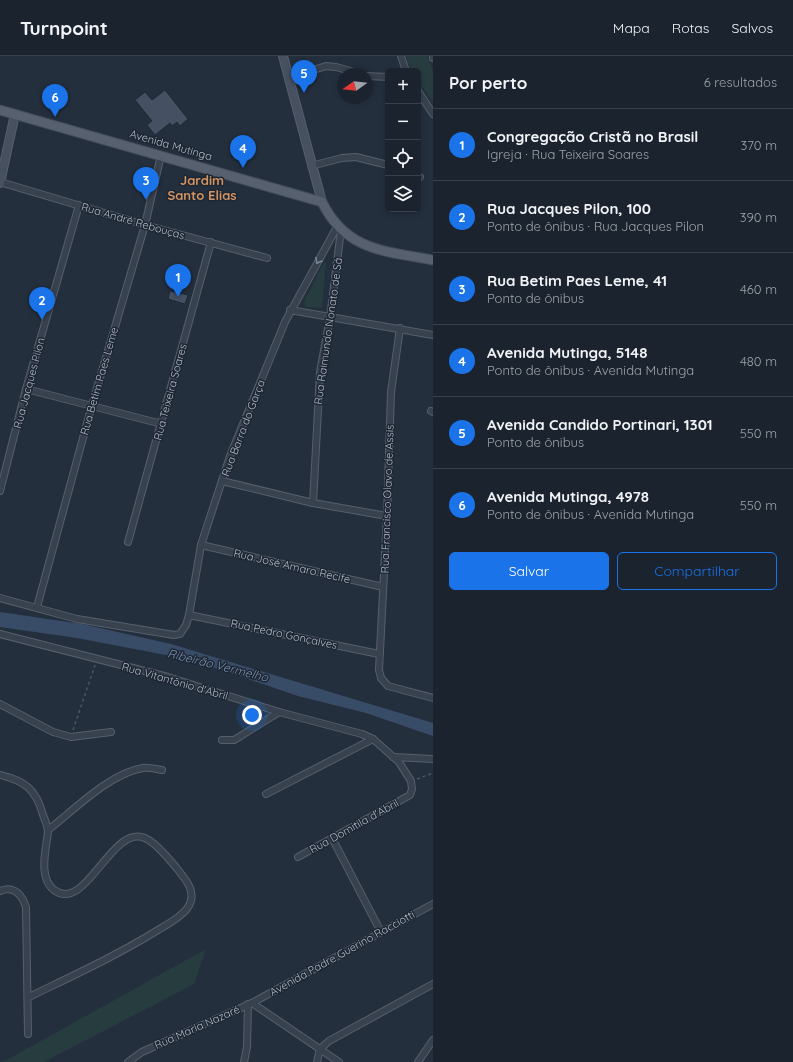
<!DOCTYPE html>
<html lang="pt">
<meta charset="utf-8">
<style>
:root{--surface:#1b232e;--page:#282f3a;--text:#f1f3f6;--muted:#a0a4aa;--line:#39404a;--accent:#1a73e8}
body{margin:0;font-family:Quicksand,sans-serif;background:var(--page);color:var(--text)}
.controls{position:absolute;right:12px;top:12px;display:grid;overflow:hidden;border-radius:6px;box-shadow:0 2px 6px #0003}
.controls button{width:36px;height:36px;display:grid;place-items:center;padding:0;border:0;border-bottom:1px solid var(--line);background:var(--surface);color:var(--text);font:20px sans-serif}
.compass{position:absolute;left:337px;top:12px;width:36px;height:36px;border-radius:50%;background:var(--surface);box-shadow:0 2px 6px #0003;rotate:255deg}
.you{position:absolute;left:252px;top:659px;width:14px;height:14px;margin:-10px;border:3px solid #fff;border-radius:50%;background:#1a73e8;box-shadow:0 0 0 6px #1a73e833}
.badge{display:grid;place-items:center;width:26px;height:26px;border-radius:50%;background:var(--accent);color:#fff;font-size:13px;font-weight:700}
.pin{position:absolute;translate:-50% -33px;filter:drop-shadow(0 1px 2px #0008)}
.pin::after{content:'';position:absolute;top:21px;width:14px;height:12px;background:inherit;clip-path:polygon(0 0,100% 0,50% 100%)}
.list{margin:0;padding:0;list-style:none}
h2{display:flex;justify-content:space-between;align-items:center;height:52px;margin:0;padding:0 16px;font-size:17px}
h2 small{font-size:13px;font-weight:400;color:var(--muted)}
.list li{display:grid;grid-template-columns:26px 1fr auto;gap:12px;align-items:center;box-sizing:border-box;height:72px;padding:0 16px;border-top:1px solid var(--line)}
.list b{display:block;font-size:15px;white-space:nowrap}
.list p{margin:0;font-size:13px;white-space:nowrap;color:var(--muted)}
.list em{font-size:13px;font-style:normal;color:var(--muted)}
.actions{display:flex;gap:8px;padding:12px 16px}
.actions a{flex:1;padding:9px 0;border:1px solid var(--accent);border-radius:6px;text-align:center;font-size:14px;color:var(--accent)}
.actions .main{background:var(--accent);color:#fff}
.icon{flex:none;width:22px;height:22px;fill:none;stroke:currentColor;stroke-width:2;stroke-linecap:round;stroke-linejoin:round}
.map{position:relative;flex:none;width:433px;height:1006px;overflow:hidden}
header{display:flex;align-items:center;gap:24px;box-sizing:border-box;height:56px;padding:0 20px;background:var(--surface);border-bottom:1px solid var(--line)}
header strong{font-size:19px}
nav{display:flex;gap:22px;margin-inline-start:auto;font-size:14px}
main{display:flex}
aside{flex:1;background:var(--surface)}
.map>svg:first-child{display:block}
.green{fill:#263c3f}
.water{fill:#394c67}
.building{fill:#455162;stroke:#1f2835}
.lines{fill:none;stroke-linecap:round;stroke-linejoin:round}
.street-casing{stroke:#565f6c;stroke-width:8}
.secondary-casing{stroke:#565f6c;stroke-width:10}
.primary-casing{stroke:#414a57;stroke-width:11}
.path{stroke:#44595c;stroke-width:1.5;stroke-dasharray:3 3;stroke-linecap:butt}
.street{stroke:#38414e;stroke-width:6}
.secondary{stroke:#465061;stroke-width:8}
.primary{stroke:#56606e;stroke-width:9}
.oneway{stroke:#7c8592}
.labels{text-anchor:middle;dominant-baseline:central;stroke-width:3;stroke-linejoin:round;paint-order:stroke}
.street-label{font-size:11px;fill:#b4bcc9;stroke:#1d2633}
.water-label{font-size:12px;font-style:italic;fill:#7c92b1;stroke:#1d2633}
.quarter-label{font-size:13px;font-weight:bold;fill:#d59563;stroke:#1d2633}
</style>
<header>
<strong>Turnpoint</strong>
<nav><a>Mapa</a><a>Rotas</a><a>Salvos</a></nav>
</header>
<main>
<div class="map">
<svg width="433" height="1006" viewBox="0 0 433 1006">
<rect width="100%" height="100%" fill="#242f3e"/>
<g class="green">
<polygon points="406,0 427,0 433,15 433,47 418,25 418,15 411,14"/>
<polygon points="324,206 326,206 322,252 306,251 304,246"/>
<polygon points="206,893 194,928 44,1006 3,1006"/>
</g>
<polygon class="water" points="0,556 82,568 171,588 433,667 433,680 366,657 298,640 192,604 77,582 0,571"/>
<g class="building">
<polygon points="165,34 188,63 180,70 177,66 172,70 170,67 155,79 147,69 152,65 135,44 145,36 152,44"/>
<polygon points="170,235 188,239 185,248 168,243"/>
</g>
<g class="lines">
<g class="street-casing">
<g id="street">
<polyline points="401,0 406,15"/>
<polyline points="433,0 433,2"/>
<polyline points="367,20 388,21"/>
<polyline points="288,22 326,10 336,11 361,18"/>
<polyline points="418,35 433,58"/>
<polyline points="311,110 342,102 356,101 388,109"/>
<polyline points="418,120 420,121"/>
<polyline points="0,126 145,169 267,202"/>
<polyline points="290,254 433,279"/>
<polyline points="400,272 391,336 387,460 379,614 381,622 388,630 433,642"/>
<polyline points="26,333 162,368"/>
<polyline points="431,355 433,356"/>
<polyline points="222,425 313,447 387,460"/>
<polyline points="0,435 26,333 79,149"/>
<polyline points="313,447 320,316 330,262 341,174"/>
<polyline points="128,486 211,186"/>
<polyline points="201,489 383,531"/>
<polyline points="0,542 77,563 174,579 180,578 186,569 189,559 201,489 230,400 285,266 337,171"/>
<polyline points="37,551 92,349 145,169 161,99"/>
<polyline points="189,559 379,598"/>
<polyline points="0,578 168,621 279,656 362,678 373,683 399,706 411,725 412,733 410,739 298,801"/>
<polyline points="0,648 53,676 71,681 111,676"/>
<polyline points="222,684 234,684 239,681 279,656"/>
<polyline points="393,701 433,703"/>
<path d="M0,719C25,725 36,733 43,759C45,764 48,771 48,776C46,793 38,822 54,834C86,858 111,768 145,782C157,787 177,812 185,823C204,849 178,862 158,874C116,900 72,920 29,941"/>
<polyline points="266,738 373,683"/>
<path d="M48,774C74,754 110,717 143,712C149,711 156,713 162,714"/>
<polyline points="332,782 381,876"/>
<path d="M0,835C14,829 22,839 26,851L28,978"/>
<polyline points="252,947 339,1006"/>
<polyline points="128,1006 142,996 252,947 433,848"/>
<polyline points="244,1006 247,991 248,948"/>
<polyline points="317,1006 320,993 329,985 433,928"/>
<polyline points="418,1006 433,984"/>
</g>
</g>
<g class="secondary-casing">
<g id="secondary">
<polyline points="283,0 322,146"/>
<polyline points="0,127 15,58"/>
</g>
</g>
<g class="primary-casing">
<path id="primary" d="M0,54L322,146C346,195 385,195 433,204"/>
</g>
<g class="path">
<polyline points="73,674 95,609"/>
<polyline points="417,723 433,717"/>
</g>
<use href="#street" class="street"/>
<use href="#secondary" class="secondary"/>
<use href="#primary" class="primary"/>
</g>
<defs><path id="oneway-chevron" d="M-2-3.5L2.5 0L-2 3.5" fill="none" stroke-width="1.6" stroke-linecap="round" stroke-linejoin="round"/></defs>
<use class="oneway" href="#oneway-chevron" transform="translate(318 205) rotate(119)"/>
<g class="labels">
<g class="street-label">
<text transform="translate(171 89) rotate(16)">Avenida Mutinga</text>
<text transform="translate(133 165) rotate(16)">Rua André Rebouças</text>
<text transform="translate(328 275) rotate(-82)">Rua Raimundo Nonato de Sá</text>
<text transform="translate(99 325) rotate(-74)">Rua Betim Paes Leme</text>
<text transform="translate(29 327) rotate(-75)">Rua Jacques Pilon</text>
<text transform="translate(170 336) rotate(-75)">Rua Teixeira Soares</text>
<text transform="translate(243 372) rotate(-69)">Rua Barra do Garça</text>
<text transform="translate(387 443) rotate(-88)">Rua Francisco Olavo de Assis</text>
<text transform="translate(292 510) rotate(13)">Rua José Amaro Recife</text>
<text transform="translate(284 578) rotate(12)">Rua Pedro Gonçalves</text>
<text transform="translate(175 625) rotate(16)">Rua Vitantônio d'Abril</text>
<text transform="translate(354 770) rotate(-29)">Rua Domitila d'Abril</text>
<text transform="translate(342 897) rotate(-29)">Avenida Padre Guerino Racciotti</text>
<text transform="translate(197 971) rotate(-24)">Rua Maria Nazaré</text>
</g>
<g class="water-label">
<text transform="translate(218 609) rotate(14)">Ribeirão Vermelho</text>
</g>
<g class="quarter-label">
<text x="202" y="124">Jardim<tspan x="202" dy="15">Santo Elias</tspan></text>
</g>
</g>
</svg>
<div class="controls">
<button>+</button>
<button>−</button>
<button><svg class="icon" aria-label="locate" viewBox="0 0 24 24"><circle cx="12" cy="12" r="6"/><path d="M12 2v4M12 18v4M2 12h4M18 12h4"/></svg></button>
<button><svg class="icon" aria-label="layers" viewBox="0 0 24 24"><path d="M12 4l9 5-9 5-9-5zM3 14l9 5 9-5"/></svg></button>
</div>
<svg class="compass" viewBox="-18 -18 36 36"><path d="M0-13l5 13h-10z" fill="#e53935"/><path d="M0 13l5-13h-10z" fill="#a0a4aa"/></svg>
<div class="you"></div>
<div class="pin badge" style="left:178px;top:241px">1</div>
<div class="pin badge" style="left:42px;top:264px">2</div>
<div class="pin badge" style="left:146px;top:144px">3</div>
<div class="pin badge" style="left:243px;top:112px">4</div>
<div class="pin badge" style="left:304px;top:37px">5</div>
<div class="pin badge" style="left:55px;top:61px">6</div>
</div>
<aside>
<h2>Por perto<small>6 resultados</small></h2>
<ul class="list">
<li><span class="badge">1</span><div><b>Congregação Cristã no Brasil</b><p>Igreja · Rua Teixeira Soares</p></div><em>370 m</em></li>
<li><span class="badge">2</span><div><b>Rua Jacques Pilon, 100</b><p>Ponto de ônibus · Rua Jacques Pilon</p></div><em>390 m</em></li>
<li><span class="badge">3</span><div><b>Rua Betim Paes Leme, 41</b><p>Ponto de ônibus</p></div><em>460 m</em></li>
<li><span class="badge">4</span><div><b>Avenida Mutinga, 5148</b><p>Ponto de ônibus · Avenida Mutinga</p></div><em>480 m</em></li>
<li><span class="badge">5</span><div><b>Avenida Candido Portinari, 1301</b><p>Ponto de ônibus</p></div><em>550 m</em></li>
<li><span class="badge">6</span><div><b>Avenida Mutinga, 4978</b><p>Ponto de ônibus · Avenida Mutinga</p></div><em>550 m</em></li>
</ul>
<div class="actions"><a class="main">Salvar</a><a>Compartilhar</a></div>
</aside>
</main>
